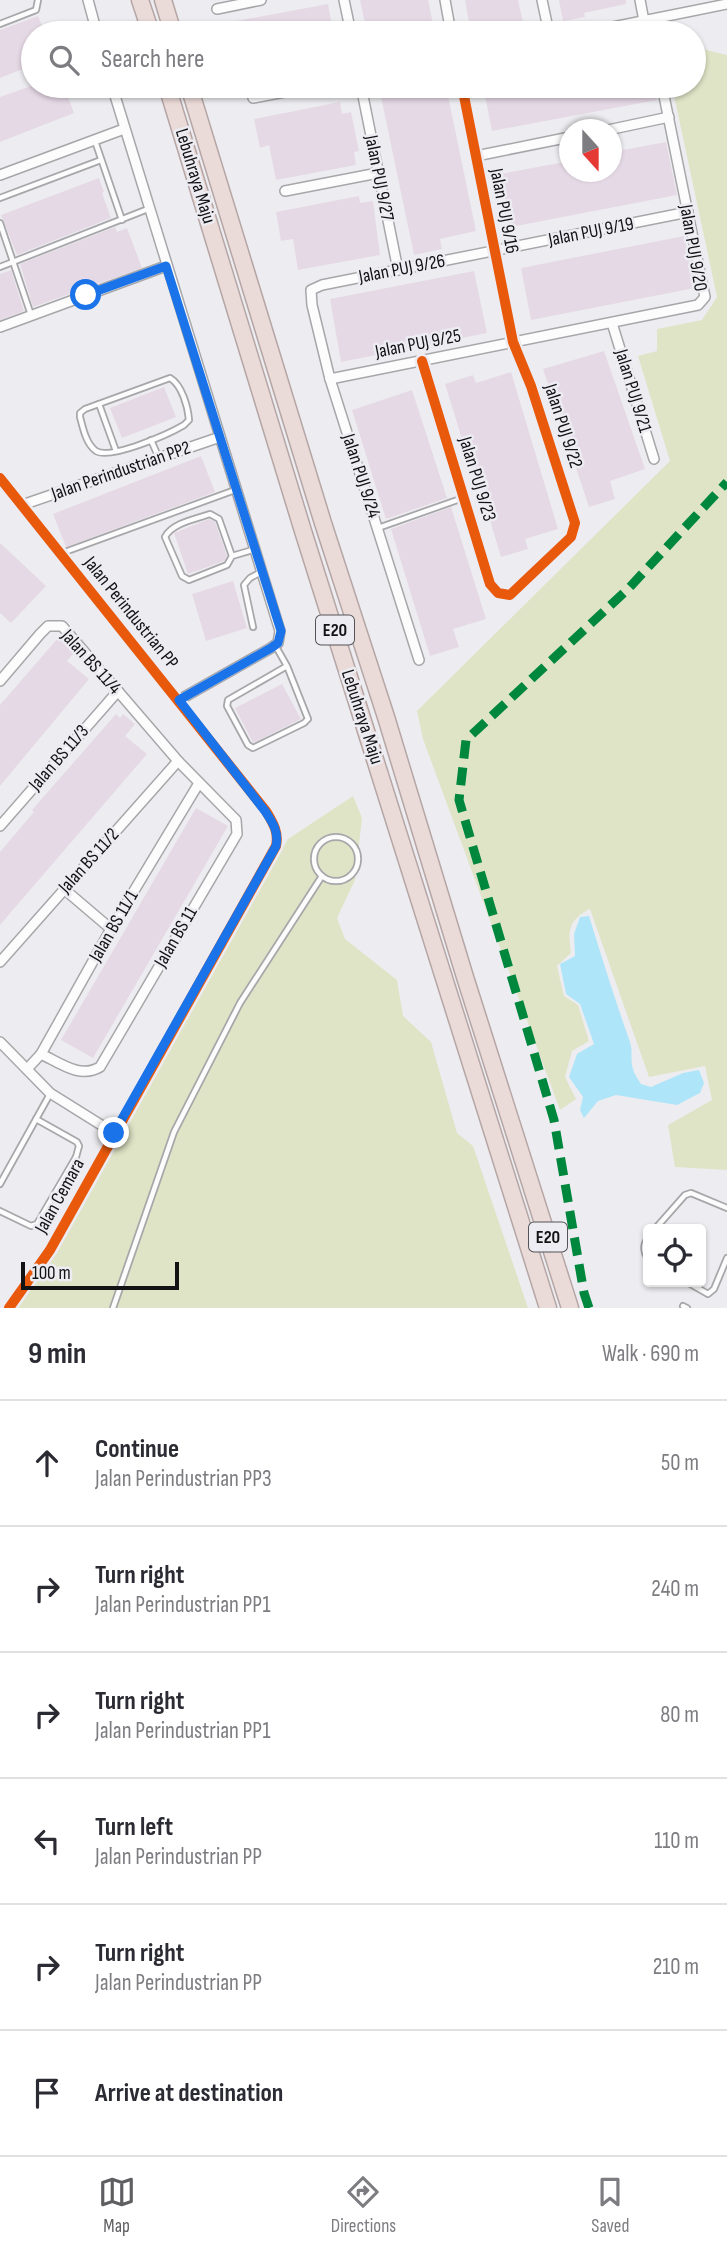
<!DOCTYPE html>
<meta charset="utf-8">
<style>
:root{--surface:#fff;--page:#f2f2f3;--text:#2b2b33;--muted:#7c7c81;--line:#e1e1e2;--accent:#5f5f62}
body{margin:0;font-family:"Sofia Sans Condensed",sans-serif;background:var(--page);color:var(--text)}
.controls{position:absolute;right:21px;bottom:21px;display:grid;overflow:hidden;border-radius:7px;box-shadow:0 2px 5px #0004}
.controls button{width:63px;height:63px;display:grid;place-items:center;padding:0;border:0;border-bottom:2px solid var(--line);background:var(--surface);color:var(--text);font:35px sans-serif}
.compass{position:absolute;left:559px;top:119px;width:63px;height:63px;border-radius:50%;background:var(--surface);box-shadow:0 2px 5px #0004;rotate:159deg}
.scale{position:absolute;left:21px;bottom:18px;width:158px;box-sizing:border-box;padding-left:7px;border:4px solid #131315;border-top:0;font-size:19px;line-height:24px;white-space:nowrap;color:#131315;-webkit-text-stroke:5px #ececf2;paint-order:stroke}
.stop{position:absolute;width:21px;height:21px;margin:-16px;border:5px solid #1a73e8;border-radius:50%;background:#fff}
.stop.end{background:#1a73e8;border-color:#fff;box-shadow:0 2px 7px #0008}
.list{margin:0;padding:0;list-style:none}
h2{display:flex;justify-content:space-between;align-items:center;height:91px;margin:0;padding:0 28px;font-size:30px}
h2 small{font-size:23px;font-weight:400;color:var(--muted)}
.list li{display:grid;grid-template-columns:46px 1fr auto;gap:21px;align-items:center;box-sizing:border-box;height:126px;padding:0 28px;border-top:2px solid var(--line)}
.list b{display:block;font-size:26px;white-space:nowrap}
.list p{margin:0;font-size:23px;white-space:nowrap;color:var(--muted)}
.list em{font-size:23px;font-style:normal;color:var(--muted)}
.icon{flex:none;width:38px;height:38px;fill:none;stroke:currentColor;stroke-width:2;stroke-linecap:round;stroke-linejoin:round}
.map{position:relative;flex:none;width:727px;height:1308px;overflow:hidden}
.search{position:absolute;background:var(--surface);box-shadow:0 2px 5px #0004;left:21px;right:21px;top:21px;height:77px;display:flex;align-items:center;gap:18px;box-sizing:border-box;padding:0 24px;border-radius:38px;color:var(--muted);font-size:26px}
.sheet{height:847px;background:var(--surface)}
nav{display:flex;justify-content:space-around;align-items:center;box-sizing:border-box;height:98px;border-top:2px solid var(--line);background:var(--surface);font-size:19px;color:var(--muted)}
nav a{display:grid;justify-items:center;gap:4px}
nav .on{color:var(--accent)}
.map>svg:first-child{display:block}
.green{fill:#dfe4c6}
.water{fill:#afe5f8}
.building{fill:#e6d9e6}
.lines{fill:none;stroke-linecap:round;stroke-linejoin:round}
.lane-casing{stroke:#a7a7aa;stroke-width:8}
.street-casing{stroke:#a7a7aa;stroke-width:12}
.highway-casing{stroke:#b5a6a5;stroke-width:19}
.lane{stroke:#fcfcfd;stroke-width:4.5}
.street{stroke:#fcfcfd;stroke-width:9}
.highway{stroke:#eadad8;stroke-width:16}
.quiet{stroke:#00873e;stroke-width:9;stroke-dasharray:18 9;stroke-linecap:butt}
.cycleway-casing{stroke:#ececf2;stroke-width:15}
.cycleway{stroke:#e8590c;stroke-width:10}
.route{stroke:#1a73e8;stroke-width:9}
.labels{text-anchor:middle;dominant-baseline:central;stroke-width:5;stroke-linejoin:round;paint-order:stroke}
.shield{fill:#ececf2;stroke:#545457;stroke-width:2}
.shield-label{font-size:18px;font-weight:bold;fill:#131315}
.street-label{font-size:19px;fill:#131315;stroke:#ececf2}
</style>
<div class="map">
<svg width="727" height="1308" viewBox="0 0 727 1308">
<rect width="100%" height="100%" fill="#ededf1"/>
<g class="green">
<path d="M694,47L727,55V1170L675,1167L668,1125L712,1100L705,1066L649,1077L590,909C568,920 568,931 571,953L557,966L564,996L578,1005L589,1041L572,1051L565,1077L576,1099L560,1110L423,739L417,711L670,461L638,356L657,351V329L702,320L717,297L672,86H694Z"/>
<polygon points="353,796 362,818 355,880 337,918 345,939 397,980 403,1016 431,1042 457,1133 473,1146 528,1308 14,1308 288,839"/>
</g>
<path class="water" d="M589,916C602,958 615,1000 630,1042C633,1050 630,1060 633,1069C634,1074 638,1079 641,1084L651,1087L683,1073L699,1070L704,1083L700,1093L677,1105L616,1095L598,1101L584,1118L580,1110L583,1097L569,1077L577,1054L594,1044L580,1004L566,994L560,964L575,956L574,934L580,917Z"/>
<g class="building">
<polygon points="360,0 428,0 435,33 367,33"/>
<polygon points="465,0 518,0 524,26 488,33 471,33"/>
<polygon points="559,0 626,0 626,4 584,13 585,17 563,21"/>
<polygon points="328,4 333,32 227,33 225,23"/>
<polygon points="38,16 44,30 43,33 33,33 33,65 0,78 0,30"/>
<polygon points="31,86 64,86 74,113 0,142 0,97"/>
<polygon points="409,86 446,86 476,231 440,239 442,249 414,255 380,92"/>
<polygon points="483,86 584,86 585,94 629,86 654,86 657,100 492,131"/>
<polygon points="340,102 342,114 351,112 359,151 354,152 356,165 276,180 269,145 260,148 254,119"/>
<polygon points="666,142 677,195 511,227 500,174 570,161 570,172 612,172 612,152"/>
<polygon points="99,178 104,192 102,193 111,218 17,255 1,215"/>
<polygon points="359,196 360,203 373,201 380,255 298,270 293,239 281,241 276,212"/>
<polygon points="115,227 117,232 127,228 142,268 33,307 20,264"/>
<polygon points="684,236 695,288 531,320 521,268"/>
<polygon points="11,270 24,311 0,320 0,274"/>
<polygon points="474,271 487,333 341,362 330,299"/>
<polygon points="604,351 645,469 610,481 615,499 589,507 543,369"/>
<polygon points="511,372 558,529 525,539 528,549 501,557 474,467 471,468 445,384 473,375 476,383"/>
<polygon points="164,387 176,417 122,438 110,408"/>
<polygon points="412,390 447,498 386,519 352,410"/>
<polygon points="201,456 215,492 66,547 53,514"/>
<polygon points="451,507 486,619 453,629 459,647 430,656 391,529"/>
<polygon points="209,519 215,522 227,556 224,561 188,574 174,533"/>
<polygon points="0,543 46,586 11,623 0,613"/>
<polygon points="233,581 247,628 206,641 192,594"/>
<polygon points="58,638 75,652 67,661 89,679 0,786 0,705"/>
<polygon points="282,684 301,719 253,743 235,708"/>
<polygon points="116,714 120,718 123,714 135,724 125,736 147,754 0,925 0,852 34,812 32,810"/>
<polygon points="196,808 228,826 93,1058 61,1040"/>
</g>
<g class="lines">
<g class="lane-casing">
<g id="lane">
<polyline points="0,24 36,10 38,0"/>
<polyline points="95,141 122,220"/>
<polyline points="0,198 101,160"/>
<polyline points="0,223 31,315"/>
<polyline points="0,267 148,209"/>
<path d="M170,378C182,385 188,407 189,420L184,425C169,434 110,460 96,451C86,444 83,428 80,417V413L85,409Z"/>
<polyline points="99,404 116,451"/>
<polyline points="151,440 158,456"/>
<polyline points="378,528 463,498"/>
<polyline points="62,553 235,490"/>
<path d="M232,556L219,519L210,514C196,519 172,523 165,537L182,576L189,580L227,565L232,556L256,549"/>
<polyline points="253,627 244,585 250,578 261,572"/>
<polyline points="275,645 287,666 308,719 304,723 253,748 248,745 227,706 228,700 287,666"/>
<circle cx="336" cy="859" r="22"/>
<polyline points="0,1184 50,1094"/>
<polyline points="0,1211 31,1226 37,1224 76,1157 79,1146 77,1142 36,1119"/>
<polyline points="655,1229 685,1195 691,1193 727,1208"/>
<path d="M648,1238C643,1244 643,1252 648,1258"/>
<polyline points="687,1282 708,1294 714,1289 727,1258"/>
<polyline points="683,1306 687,1308"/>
<polyline points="113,1308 174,1132 240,1003 322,876"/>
</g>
</g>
<g class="street-casing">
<g id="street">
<polyline points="88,0 97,33"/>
<polyline points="344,0 351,33"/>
<polyline points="445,0 451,33"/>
<polyline points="542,0 549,33"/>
<polyline points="640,0 644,21"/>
<polyline points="217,9 261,0"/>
<polyline points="649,20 652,33"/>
<polyline points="583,33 727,4"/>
<polyline points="112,86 280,631 278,643 271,648 179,700"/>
<polyline points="361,86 398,270"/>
<polyline points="253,98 316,86"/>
<polyline points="608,130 669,117"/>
<polyline points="476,156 570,137"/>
<polyline points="0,175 124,129"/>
<polyline points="285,191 378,173"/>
<polyline points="612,323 654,459"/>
<polyline points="0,327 166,266"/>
<polyline points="422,361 490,584 498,593 510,595 571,537 575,523 531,386 513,342 462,86"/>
<polyline points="330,379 698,305 705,297 662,86"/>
<path d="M0,478L266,811C273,823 279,832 276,846L50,1250L9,1308"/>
<polyline points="22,505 220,437"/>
<polyline points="419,660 330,379 312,305 311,290 322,285 688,212"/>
<path d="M0,681L40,634L48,626H62L178,761L236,820L237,834L100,1067C80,1079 60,1063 41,1054"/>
<polyline points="0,826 118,691"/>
<polyline points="64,889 111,929"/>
<polyline points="0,962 178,761"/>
<polyline points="0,1042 50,1093 114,1133"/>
<polyline points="27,1069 41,1054 111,929 199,783"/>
</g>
</g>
<g class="highway-casing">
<g id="highway">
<polyline points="140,0 151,33"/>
<polyline points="163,0 173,33"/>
<polyline points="167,86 303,531 548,1308"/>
<polyline points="189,86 323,523 386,717 465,977 570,1308"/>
</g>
</g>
<use href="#lane" class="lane"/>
<use href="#street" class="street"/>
<use href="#highway" class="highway"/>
<polyline class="quiet" points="589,1308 584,1293 554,1120 459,800 466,740 629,588 727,482"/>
<g class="cycleway-casing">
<g id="cycleway">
<polyline points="422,361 490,584 498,593 510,595 571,537 575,523 531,386 513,342 462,86"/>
<path d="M0,478L266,811C273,823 279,832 276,846L50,1250L9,1308"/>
</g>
</g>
<use href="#cycleway" class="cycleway"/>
</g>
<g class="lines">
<path class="route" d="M86,295L166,266L281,631L278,643L271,648L179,700L265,811C273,823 279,832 276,846L114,1133"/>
</g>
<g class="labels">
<g class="shield">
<rect x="316" y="615.5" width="38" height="29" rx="5"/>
<rect x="529" y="1222.5" width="38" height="29" rx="5"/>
</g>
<g class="shield-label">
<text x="335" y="630">E20</text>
<text x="548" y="1237">E20</text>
</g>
<g class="street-label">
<text transform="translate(195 176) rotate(73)">Lebuhraya Maju</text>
<text transform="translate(379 178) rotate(79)">Jalan PUJ 9/27</text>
<text transform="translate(504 211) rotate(79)">Jalan PUJ 9/16</text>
<text transform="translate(591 232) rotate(-11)">Jalan PUJ 9/19</text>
<text transform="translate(693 248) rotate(80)">Jalan PUJ 9/20</text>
<text transform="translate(402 269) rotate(-11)">Jalan PUJ 9/26</text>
<text transform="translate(418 344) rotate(-11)">Jalan PUJ 9/25</text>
<text transform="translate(633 391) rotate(73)">Jalan PUJ 9/21</text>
<text transform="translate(563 426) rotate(72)">Jalan PUJ 9/22</text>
<text transform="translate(121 471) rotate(-19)">Jalan Perindustrian PP2</text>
<text transform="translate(361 476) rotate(72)">Jalan PUJ 9/24</text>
<text transform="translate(477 479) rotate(73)">Jalan PUJ 9/23</text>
<text transform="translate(131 613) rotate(51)">Jalan Perindustrian PP</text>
<text transform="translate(91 662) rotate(48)">Jalan BS 11/4</text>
<text transform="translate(362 717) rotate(72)">Lebuhraya Maju</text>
<text transform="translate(59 758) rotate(-49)">Jalan BS 11/3</text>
<text transform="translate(89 861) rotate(-48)">Jalan BS 11/2</text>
<text transform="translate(114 926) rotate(-60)">Jalan BS 11/1</text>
<text transform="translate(176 937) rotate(-60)">Jalan BS 11</text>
<text transform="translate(60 1196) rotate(-61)">Jalan Cemara</text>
</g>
</g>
</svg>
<div class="controls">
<button><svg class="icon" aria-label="locate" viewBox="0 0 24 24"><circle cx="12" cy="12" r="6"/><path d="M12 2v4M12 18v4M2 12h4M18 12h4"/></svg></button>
</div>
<svg class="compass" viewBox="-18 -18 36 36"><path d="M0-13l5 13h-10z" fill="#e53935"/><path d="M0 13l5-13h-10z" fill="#7c7c81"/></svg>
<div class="scale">100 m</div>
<div class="stop" style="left:86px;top:295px"></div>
<div class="stop end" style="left:114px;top:1133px"></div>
<div class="search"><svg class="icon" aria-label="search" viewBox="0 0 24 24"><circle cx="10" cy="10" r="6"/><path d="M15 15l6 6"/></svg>Search here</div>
</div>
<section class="sheet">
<h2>9 min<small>Walk · 690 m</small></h2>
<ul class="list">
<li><svg class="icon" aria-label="ahead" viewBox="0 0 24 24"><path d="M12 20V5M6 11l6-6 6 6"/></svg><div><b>Continue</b><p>Jalan Perindustrian PP3</p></div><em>50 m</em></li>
<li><svg class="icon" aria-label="right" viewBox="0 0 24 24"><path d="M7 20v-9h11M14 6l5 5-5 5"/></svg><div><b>Turn right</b><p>Jalan Perindustrian PP1</p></div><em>240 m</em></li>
<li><svg class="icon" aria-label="right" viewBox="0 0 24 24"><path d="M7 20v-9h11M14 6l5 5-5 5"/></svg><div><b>Turn right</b><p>Jalan Perindustrian PP1</p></div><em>80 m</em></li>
<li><svg class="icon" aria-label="left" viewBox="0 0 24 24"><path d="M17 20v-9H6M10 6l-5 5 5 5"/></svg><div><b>Turn left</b><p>Jalan Perindustrian PP</p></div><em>110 m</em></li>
<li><svg class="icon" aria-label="right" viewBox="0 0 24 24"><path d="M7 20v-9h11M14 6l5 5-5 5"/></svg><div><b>Turn right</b><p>Jalan Perindustrian PP</p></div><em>210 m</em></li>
<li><svg class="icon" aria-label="arrive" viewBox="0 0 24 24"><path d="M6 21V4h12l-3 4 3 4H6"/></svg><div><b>Arrive at destination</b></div></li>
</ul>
</section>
<nav>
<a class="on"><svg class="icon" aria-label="map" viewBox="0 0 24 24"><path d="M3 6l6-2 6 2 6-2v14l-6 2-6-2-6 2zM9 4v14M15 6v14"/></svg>Map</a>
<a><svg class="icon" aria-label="directions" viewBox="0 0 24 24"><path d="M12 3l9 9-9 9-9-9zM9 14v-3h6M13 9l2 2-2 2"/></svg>Directions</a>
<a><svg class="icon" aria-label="saved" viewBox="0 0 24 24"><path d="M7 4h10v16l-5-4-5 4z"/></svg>Saved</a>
</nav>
